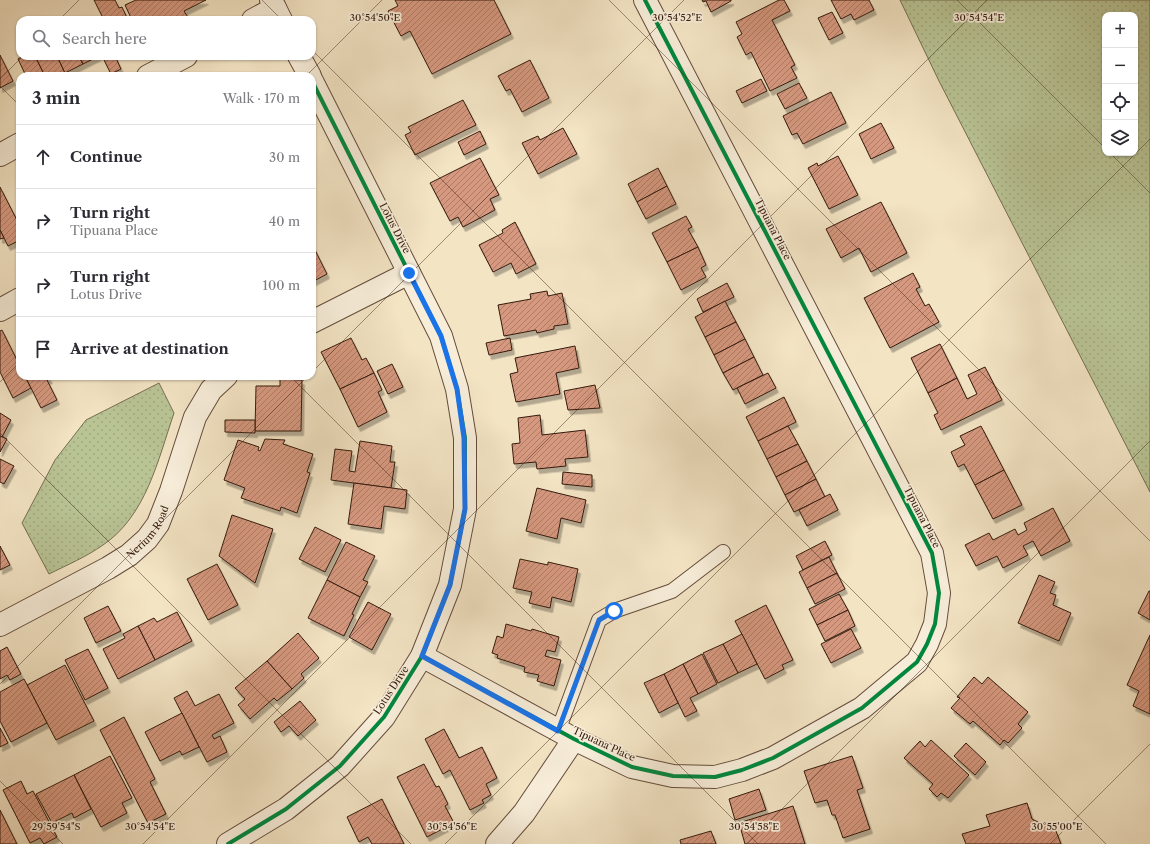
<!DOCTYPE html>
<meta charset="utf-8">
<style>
:root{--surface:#fff;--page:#f7f7f7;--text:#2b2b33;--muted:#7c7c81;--line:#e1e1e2}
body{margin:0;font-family:"Libre Caslon Text",serif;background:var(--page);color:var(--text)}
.controls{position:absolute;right:12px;top:12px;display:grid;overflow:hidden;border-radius:8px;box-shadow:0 1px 3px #0004}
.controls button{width:36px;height:36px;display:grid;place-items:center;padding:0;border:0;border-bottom:1px solid var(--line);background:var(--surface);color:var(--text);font:20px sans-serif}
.stop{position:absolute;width:12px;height:12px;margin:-9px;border:3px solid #1a73e8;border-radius:50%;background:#fff}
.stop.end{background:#1a73e8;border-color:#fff;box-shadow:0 1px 4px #0008}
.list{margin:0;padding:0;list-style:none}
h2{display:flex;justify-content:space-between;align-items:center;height:52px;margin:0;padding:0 16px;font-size:17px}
h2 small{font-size:13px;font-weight:400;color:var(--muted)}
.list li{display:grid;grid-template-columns:26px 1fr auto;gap:12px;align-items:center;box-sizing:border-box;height:64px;padding:0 16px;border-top:1px solid var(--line)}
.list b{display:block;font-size:15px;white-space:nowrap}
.list p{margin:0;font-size:13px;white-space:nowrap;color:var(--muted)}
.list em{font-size:13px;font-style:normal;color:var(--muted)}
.icon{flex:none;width:22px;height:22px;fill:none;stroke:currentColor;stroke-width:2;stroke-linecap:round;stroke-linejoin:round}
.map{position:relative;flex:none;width:1150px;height:844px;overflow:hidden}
.search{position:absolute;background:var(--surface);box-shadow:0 1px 3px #0004;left:16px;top:16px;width:300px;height:44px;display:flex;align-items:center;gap:10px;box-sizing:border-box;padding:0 14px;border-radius:12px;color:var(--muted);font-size:15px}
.panel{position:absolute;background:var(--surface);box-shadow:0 1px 3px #0004;left:16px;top:72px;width:300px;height:308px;border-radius:12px}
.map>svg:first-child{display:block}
.grass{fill:url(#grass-dots);stroke:#766f51;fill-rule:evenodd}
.building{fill:url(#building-hatch);stroke:#341a0d;filter:url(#shadow)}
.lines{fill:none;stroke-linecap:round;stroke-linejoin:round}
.service-casing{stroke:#644c3b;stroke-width:16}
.minor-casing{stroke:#644c3b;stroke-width:24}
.tertiary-casing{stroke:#644c3b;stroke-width:24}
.service{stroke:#f7edd9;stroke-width:14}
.minor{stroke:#f7edd9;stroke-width:22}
.tertiary{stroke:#f7edd9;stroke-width:22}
.cycleway-casing{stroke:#f7edd9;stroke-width:6}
.cycleway{stroke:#00873e;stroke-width:4}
.route{stroke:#1a73e8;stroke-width:5}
.ticks{fill:none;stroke:#341a0d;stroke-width:1;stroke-opacity:0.45}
.labels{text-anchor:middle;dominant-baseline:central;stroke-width:3.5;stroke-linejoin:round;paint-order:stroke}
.street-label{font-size:10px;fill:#341a0d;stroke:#f7edd9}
.ticks-label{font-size:10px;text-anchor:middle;fill:#341a0d;stroke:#f7edd9;stroke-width:3.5;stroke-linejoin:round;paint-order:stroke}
</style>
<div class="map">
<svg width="1150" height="844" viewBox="0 0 1150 844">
<defs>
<pattern id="grass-dots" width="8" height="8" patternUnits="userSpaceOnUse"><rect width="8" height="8" fill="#b9c495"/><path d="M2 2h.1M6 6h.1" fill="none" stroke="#a0a87f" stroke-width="1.8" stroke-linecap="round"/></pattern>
<pattern id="building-hatch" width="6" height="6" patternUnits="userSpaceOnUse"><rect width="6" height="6" fill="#d6987f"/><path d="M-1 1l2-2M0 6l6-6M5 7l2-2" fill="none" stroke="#ae7b66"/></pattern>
<filter id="shadow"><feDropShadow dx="2.5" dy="4.5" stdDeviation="0" flood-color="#0004"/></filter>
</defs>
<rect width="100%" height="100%" fill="#f3e4c4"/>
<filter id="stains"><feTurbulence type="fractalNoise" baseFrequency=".005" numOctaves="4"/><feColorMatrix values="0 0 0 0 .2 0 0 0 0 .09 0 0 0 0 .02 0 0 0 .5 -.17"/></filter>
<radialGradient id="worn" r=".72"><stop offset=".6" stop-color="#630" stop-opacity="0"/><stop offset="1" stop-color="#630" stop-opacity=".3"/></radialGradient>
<g class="grass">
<path d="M900,0H1150V492L939,81ZM1105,15H1135V153H1105Z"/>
<path d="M159,383L174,413C158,460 146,516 103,545C86,557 67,565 49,574L22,523L55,460L86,420Z"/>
</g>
<g class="building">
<polygon points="94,0 115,0 119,8 122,7 128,20 104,20"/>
<polygon points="136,0 206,0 184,11 189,19 186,20 132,20 125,5"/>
<polygon points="395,0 494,0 511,34 432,74 410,31 401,36 388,11 398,6"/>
<polygon points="702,0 731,0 731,1 711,12 706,1 703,2"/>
<polygon points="779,0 784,0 790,11 772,20 795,65 791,67 797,78 770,91 751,52 746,55 737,37 742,34 736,22"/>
<polygon points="831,0 869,0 874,10 854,20 851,14 841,19"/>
<polygon points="832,12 843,33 829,40 818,18"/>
<polygon points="102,17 104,20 95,20"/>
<polygon points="0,55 13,81 0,88"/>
<polygon points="23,56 35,56 45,76 26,76 18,59"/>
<polygon points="35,56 57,56 65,73 62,74 63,76 45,76"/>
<polygon points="57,56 79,56 83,64 65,73"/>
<polygon points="79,56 99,56 83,64"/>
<polygon points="108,56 115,56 121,69 111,74 103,58"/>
<polygon points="530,60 549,98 522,112 510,89 506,91 498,76"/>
<polygon points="761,79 767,91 742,103 736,91"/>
<polygon points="799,83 807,98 785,109 777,94"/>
<polygon points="831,92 846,123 803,144 797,133 792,135 783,116"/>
<polygon points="463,100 476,125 415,155 405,135 411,132 408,127"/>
<polygon points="881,123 894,148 871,159 859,134"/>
<polygon points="563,128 577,154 538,174 522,143 538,136 540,140"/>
<polygon points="480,131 486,144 464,155 458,142"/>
<polygon points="838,156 858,195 829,209 808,168 817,163 818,166"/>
<polygon points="480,158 499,195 490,199 495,210 463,227 458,217 450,221 430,183"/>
<polygon points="658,168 667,186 637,202 628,184"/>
<polygon points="667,186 676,204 646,219 637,202"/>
<polygon points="0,187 20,226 20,240 8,246 0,230"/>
<polygon points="881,202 907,253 871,272 859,248 841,258 826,229"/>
<polygon points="686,216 692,227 688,229 698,247 667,262 652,233"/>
<polygon points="515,222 536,264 516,274 511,263 493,272 479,245 503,233 502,230"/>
<polygon points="0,230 4,238 0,239"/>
<polygon points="312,244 327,274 312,282"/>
<polygon points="698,247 706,265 701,268 706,277 681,290 667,262"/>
<polygon points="913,273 920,287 916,289 925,306 929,304 939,322 890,348 864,298"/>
<polygon points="727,283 734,297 703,312 697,299"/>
<polygon points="547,291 548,296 562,293 568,324 554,326 554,329 537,333 536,330 504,336 498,305 531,299 530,294"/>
<polygon points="725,301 736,322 705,337 695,317"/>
<polygon points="736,322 745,339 714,355 705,337"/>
<polygon points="2,330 20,366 20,376 25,376 31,388 13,398 0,372 0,331"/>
<polygon points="351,338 362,360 366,358 374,373 340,389 321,352"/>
<polygon points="510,338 512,350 489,355 486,343"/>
<polygon points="745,339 754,357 723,373 714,355"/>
<polygon points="940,344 957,378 928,393 911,358"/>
<polygon points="575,346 579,368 556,373 560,394 516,402 510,374 518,372 515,358"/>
<polygon points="20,355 20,366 16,358"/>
<polygon points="754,357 763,375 733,390 723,373"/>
<polygon points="392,364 403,387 388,394 377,371"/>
<polygon points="985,367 1002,400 941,430 934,415 938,413 928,393 957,378 967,399 977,394 968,375"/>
<polygon points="374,373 382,390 378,392 387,412 358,427 340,389"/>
<polygon points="768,373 776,388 745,404 737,388"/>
<polygon points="25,376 48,376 50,379 47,380 57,400 41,408"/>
<polygon points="280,379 302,380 301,431 255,431 256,386 280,386"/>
<polygon points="595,385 600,408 568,410 564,391"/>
<polygon points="784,397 796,422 758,441 746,417"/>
<polygon points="0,413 11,420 2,437 0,436"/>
<polygon points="540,415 542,435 585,430 588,457 565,459 566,466 537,469 536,462 514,464 512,444 520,443 518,418"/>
<polygon points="225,420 255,420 255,433 225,432"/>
<polygon points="788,426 798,444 767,459 758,441"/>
<polygon points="981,426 1004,470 975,485 964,464 958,467 951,452 965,445 960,436"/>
<polygon points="0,436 7,439 0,452"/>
<polygon points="265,439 285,440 283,444 313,454 307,472 310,473 297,513 281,507 280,511 241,498 245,488 224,480 238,440 259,447 258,450 260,451"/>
<polygon points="360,441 392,446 390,462 395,462 391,488 331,480 335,449 352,451 349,471 355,472"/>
<polygon points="798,444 807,461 776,477 767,459"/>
<polygon points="0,459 14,466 4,484 0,482"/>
<polygon points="807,461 816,479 785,495 776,477"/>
<polygon points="1004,470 1022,505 993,519 975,485"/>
<polygon points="563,472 592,475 592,487 562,484"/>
<polygon points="816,479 825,497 794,512 785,495"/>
<polygon points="354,483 407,490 405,509 384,506 381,529 348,524"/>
<polygon points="537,488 586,500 581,523 561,518 557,539 526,531"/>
<polygon points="830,494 838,510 807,526 799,510"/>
<polygon points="1053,508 1070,541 1041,556 1033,541 1023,546 1028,555 1003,568 997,556 976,566 965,545 989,533 993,540 1015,529 1018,535 1027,530 1024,523"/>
<polygon points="232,515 273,529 255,583 219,556"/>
<polygon points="315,527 341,540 325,572 299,559"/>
<polygon points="825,541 832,555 803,570 796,556"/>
<polygon points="346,542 375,556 363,580 368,582 360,597 327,580"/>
<polygon points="0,546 10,565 0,570"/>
<polygon points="829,557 837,573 807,588 799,572"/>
<polygon points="520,559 548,565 548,562 578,569 571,602 552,597 550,608 529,603 532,592 513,588"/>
<polygon points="217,564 238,605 208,620 187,579"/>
<polygon points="837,573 845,589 815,604 807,588"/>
<polygon points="1039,575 1055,582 1050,593 1056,595 1053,605 1071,613 1059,641 1018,623"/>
<polygon points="327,580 360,597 352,614 354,615 344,636 308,618"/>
<polygon points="1149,591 1150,591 1150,620 1138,613"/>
<polygon points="839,594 848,610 817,625 809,609"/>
<polygon points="368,602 391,614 372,650 349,637"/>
<polygon points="766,605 793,660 782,665 784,669 765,679 735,621"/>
<polygon points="108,606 121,631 96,643 84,618"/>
<polygon points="848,610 855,626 825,641 817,625"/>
<polygon points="177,612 192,641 155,660 138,626 154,618 157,622"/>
<polygon points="506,624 531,631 532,629 559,637 555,652 547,650 545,656 561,660 554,686 537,681 539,675 524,672 525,667 497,658 498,655 492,653 497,636 503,638"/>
<polygon points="138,626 155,660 118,679 103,649 125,638 123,634"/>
<polygon points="851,629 861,648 831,663 821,644"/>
<polygon points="298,633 319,658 301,674 304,678 292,689 267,661"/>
<polygon points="742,634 757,664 738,673 723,644"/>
<polygon points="1150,635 1150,714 1133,706 1139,691 1127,685"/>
<polygon points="723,644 738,673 718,683 703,653"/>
<polygon points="7,647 21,674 10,680 7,675 0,679 0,651"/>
<polygon points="88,649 108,688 85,700 65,660"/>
<polygon points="702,654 717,684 698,694 683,664"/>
<polygon points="267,661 292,689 277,701 274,698 250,719 238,705 245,699 235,688"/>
<polygon points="683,664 698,694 690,698 697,711 685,717 664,674"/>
<polygon points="65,665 94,721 56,740 27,685"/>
<polygon points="664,674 678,703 659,713 644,683"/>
<polygon points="974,677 982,684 988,677 1028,712 1018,724 1022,728 1008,743 1004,740 1000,745 973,721 970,724 951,708 960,698 957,697"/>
<polygon points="24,679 47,723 11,742 0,721 0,692"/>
<polygon points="187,691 195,706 219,694 234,723 212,735 214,739 220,736 227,752 207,762 174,698"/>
<polygon points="300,701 316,720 298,736 289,726 281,732 274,722"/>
<polygon points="182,713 199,747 182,755 180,751 160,761 145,732"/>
<polygon points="124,717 155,779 150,782 166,814 148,823 100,730"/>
<polygon points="0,728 8,743 0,747"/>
<polygon points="444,729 459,758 482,747 497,778 486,784 491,795 482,800 484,803 470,810 450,770 443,774 425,739"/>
<polygon points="931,740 969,775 948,798 941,793 937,797 929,789 933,784 904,758 920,741 925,747"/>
<polygon points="966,743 986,762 975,775 954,756"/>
<polygon points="110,756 132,798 122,803 127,813 101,827 74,775"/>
<polygon points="852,756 863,788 857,790 870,829 843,838 835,815 832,815 827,800 815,803 804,771"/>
<polygon points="424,764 436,787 439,786 448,804 445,806 454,823 427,837 397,777"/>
<polygon points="74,775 91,809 74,818 72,813 52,823 36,794"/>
<polygon points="21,781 27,794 33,791 57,837 44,844 40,838 30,843 3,790"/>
<polygon points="759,789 766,810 735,820 729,799"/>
<polygon points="382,799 404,844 372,844 368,837 359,842 347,817"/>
<polygon points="1027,803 1032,819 1056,831 1061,844 966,844 962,834 990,826 986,815"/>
<polygon points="793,806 805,844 745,844 739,823"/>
<polygon points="0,810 17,844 0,844"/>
<polygon points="711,831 716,844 681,844 680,840"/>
</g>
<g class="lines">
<g class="service-casing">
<polyline id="service" points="558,731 599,620 614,611 672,591 723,552"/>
</g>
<g class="minor-casing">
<g id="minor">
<polyline points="253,20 275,8"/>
<polyline points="148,76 186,56"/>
<polyline points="0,155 20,144"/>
<polyline points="0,310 20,299"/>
<polyline points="312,322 409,273"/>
<path id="s1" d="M0,625L108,568L129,555L147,539L158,524L171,491L195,417L211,390L226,376"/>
<polyline points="422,656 574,739 632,767 673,776 715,777 742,770 773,758 862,708 917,662 927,644 935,624 939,593 932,553 645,0"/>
<polyline points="497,844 524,813 574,739"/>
</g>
</g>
<g class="tertiary-casing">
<g id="tertiary">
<polyline points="271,0 281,20"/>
<polyline points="299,56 310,76"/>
<polyline points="228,844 286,809 340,766 384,717 422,656 450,585 465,509 465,438 457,389 441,336 312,81"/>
</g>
</g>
<use href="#service" class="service"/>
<use href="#minor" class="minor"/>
<use href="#tertiary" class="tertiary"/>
<g class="cycleway-casing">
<g id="cycleway">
<polyline points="422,656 574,739 632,767 673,776 715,777 742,770 773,758 862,708 917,662 927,644 935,624 939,593 932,553 645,0"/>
<polyline points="228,844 286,809 340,766 384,717 422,656 450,585 465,509 465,438 457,389 441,336 312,81"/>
</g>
</g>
<use href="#cycleway" class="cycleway"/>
</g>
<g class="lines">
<polyline class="route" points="409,273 441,336 457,389 464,438 465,509 450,585 422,656 558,731 599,620 614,611"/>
</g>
<path class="ticks" d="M262,0L282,20M609,0L1150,541M957,0L1105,148M59,20L79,0M312,50L1106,844M306,76L382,0M0,79L23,56M0,86L20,106M1110,153L1150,193M312,372L684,0M290,376L758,844M0,382L20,362M0,433L411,844M0,684L308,376M0,781L63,844M143,844L987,0M445,844L1150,139M747,844L1150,441M1050,844L1150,744"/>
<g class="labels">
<g class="street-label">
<text transform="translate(395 228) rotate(63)">Lotus Drive</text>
<text transform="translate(773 229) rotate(63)">Tipuana Place</text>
<text transform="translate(922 517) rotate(63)">Tipuana Place</text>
<text stroke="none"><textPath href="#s1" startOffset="177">Nerium Road</textPath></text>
<text transform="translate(391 690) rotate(-57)">Lotus Drive</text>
<text transform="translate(604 744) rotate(25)">Tipuana Place</text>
</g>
</g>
<g class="ticks-label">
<text x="375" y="21">30°54'50"E</text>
<text x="677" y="21">30°54'52"E</text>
<text x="979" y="21">30°54'54"E</text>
<text x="56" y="830">29°59'54"S</text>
<text x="150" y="830">30°54'54"E</text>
<text x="452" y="830">30°54'56"E</text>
<text x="754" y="830">30°54'58"E</text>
<text x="1057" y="830">30°55'00"E</text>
</g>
<rect width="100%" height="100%" filter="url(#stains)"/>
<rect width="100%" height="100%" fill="url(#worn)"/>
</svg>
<div class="controls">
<button>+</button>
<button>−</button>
<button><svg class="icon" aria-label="locate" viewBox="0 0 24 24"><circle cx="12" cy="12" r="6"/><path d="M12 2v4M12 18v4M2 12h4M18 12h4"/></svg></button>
<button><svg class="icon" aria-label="layers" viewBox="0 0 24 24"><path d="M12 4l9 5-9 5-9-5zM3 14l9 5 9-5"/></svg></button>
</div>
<div class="stop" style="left:614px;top:611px"></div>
<div class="stop end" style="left:409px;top:273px"></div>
<div class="search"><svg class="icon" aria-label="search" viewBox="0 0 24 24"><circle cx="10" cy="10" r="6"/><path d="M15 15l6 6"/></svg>Search here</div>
<section class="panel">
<h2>3 min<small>Walk · 170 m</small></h2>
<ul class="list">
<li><svg class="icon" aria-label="ahead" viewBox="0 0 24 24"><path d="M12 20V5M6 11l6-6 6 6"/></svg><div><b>Continue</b></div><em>30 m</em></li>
<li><svg class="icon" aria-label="right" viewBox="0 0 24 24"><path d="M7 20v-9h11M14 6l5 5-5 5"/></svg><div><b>Turn right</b><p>Tipuana Place</p></div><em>40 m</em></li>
<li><svg class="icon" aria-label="right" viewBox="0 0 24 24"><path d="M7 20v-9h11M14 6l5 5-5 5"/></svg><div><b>Turn right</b><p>Lotus Drive</p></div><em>100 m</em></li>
<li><svg class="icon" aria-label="arrive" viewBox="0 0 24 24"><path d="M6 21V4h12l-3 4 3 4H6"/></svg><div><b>Arrive at destination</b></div></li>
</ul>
</section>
</div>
